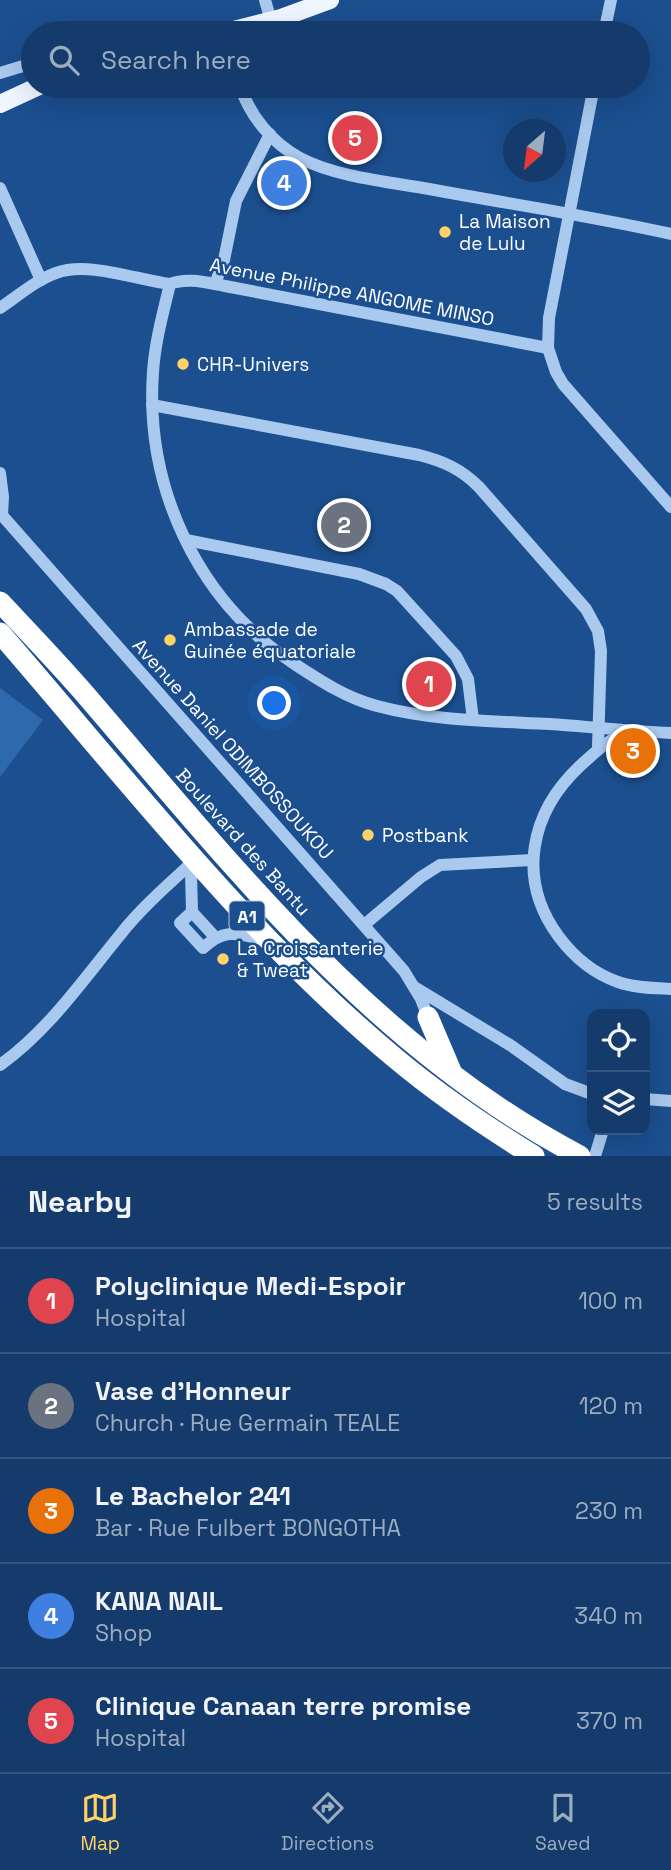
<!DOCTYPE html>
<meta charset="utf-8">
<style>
:root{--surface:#143b6b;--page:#214673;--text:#f1f3f6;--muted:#9dadc1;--line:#33557e;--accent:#ffd166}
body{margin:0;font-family:"Space Grotesk",sans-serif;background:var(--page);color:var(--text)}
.controls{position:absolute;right:21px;bottom:21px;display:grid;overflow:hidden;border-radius:14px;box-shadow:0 7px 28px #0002}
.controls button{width:63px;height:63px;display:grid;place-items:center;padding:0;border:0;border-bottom:2px solid var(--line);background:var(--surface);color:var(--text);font:35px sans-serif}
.compass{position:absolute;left:503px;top:119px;width:63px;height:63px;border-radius:50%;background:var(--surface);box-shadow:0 7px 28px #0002;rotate:208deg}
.you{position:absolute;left:275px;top:704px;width:24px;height:24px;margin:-18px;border:5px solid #fff;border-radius:50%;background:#1a73e8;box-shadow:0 0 0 10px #1a73e833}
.badge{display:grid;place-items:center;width:46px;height:46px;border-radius:50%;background:var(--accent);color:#fff;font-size:23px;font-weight:700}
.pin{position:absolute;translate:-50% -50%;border:4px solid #fff;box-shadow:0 2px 7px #0006}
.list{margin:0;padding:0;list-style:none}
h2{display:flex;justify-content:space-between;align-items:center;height:91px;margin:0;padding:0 28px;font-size:30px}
h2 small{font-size:23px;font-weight:400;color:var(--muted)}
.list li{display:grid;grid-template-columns:46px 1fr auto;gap:21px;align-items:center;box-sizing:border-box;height:105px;padding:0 28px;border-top:2px solid var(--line)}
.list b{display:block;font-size:26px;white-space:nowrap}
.list p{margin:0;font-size:23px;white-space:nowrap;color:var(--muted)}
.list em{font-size:23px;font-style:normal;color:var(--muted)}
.icon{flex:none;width:38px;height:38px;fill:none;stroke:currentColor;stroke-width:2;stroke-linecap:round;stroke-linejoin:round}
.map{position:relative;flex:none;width:671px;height:1156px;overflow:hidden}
.search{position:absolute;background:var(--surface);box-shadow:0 7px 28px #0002;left:21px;right:21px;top:21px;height:77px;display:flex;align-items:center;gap:18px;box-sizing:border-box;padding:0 24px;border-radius:38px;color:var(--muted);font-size:26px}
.sheet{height:616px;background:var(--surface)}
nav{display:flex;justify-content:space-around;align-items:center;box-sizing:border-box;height:98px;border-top:2px solid var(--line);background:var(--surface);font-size:19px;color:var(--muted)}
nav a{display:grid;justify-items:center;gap:4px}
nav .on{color:var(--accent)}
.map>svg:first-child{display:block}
.green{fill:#2e69ad}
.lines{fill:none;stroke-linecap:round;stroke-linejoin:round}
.minor{stroke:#a9c9ee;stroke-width:12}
.major{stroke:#f0f6ff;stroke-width:18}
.highway{stroke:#fff;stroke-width:21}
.poi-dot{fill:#ffd166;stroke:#1b4f8f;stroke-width:2.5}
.labels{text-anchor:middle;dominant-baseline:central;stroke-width:5;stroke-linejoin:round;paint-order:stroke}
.shield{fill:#1b4f8f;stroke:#bbcadd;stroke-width:2}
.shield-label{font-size:18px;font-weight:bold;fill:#fff}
.poi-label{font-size:19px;fill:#fff;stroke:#1b4f8f;text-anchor:start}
.street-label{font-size:19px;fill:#fff;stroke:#1b4f8f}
</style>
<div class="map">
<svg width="671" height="1156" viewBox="0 0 671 1156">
<rect width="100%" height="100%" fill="#1b4f8f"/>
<polygon class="green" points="0,688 43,720 0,777"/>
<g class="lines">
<g class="minor">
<polyline points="265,0 271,21"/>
<polyline points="604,33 611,0"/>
<polyline points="0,73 23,66 33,68"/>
<path d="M240,86C250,116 272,143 300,158C336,177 389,182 429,189C510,204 591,216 671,234"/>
<polyline points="594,86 549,318 548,348 556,372 563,384 671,507"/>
<polyline points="0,188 41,280"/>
<polyline points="215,284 224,260 236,201 270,134"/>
<path d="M0,308C18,296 36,280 56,273C88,261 137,280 170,284"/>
<path d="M548,348L225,286C207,283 188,277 170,284C163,313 155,342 153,372C145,486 196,599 293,663C319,680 346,698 377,706C433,721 492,721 550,724C590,727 631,731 671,733"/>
<path d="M152,405L419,455C443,461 461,469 479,487L586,609L598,631L601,651L598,747"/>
<polyline points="0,473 3,497 2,515"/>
<polyline points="0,513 404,971 421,999 428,1017"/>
<polyline points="186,540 359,574 386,584 397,591 456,656 468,679 473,720"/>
<path d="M629,732C607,740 598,750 581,765C530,812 516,879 559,937C574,957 595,974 618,982C635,988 654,988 671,989"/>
<path d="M194,862L191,873L192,912L180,923L203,948C226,927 238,934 266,940"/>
<polyline points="192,912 215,937"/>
<polyline points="364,925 421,877 440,865 533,860"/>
<polyline points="414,987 510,1045 565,1084 592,1094"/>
<path d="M0,1065C48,1031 83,980 120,935C142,907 170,883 196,859"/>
<polyline points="645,1099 671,1101"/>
<polyline points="595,1156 603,1130"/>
</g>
<g class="major">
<polyline points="222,33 281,18 330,0"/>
<polyline points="0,104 39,86"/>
</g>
<g class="highway">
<path d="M0,602C30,634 61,666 90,700C236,870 377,1050 580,1156"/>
<path d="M0,633C125,777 248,936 395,1058C438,1094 485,1126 534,1156"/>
<polyline points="428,1017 451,1071"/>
</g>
</g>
<g class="poi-dot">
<circle cx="445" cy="232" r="7"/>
<circle cx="183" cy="364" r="7"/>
<circle cx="170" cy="640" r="7"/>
<circle cx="368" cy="835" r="7"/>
<circle cx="223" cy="959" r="7"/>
</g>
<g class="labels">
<rect class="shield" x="229.5" y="901.5" width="35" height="29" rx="5"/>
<g class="shield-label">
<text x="247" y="916">A1</text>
</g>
<g class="poi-label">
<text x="459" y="221">La Maison<tspan x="459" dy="22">de Lulu</tspan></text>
<text x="197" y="364">CHR-Univers</text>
<text x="184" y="629">Ambassade de<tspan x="184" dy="22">Guinée équatoriale</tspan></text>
<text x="382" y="835">Postbank</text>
<text x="237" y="948">La Croissanterie<tspan x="237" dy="22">&amp; Tweat</tspan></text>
</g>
<g class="street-label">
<text transform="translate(352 292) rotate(11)">Avenue Philippe ANGOME MINSO</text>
<text transform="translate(233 749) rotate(48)">Avenue Daniel ODIMBOSSOUKOU</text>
<text transform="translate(243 842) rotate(48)">Boulevard des Bantu</text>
</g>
</g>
</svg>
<div class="controls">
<button><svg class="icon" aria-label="locate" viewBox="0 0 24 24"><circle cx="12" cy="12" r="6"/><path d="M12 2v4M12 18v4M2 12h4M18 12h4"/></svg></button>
<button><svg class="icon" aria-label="layers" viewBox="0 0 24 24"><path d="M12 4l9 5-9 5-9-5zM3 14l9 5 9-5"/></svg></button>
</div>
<svg class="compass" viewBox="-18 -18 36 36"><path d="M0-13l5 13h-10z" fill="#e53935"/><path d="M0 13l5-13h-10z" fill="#9dadc1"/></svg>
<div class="you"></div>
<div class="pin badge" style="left:429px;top:684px;background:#e0444e">1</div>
<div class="pin badge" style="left:344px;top:525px;background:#6b7280">2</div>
<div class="pin badge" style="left:633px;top:751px;background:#e8710a">3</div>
<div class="pin badge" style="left:284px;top:183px;background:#3f7fe0">4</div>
<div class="pin badge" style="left:355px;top:138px;background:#e0444e">5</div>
<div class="search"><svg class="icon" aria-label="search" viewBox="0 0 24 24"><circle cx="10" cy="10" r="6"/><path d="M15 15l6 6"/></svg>Search here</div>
</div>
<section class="sheet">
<h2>Nearby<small>5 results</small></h2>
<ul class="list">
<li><span class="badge" style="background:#e0444e">1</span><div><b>Polyclinique Medi-Espoir</b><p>Hospital</p></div><em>100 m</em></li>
<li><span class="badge" style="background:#6b7280">2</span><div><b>Vase d'Honneur</b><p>Church · Rue Germain TEALE</p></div><em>120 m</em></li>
<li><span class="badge" style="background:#e8710a">3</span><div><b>Le Bachelor 241</b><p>Bar · Rue Fulbert BONGOTHA</p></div><em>230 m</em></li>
<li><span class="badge" style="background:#3f7fe0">4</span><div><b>KANA NAIL</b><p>Shop</p></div><em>340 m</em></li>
<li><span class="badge" style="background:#e0444e">5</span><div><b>Clinique Canaan terre promise</b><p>Hospital</p></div><em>370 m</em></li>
</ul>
</section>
<nav>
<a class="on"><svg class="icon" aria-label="map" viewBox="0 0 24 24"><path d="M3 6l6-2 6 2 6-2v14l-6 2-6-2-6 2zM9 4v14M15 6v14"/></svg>Map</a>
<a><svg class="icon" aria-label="directions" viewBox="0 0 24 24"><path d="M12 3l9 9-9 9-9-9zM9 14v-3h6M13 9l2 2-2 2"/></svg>Directions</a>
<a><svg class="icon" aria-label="saved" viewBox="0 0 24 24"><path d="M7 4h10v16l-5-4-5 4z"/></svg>Saved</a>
</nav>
